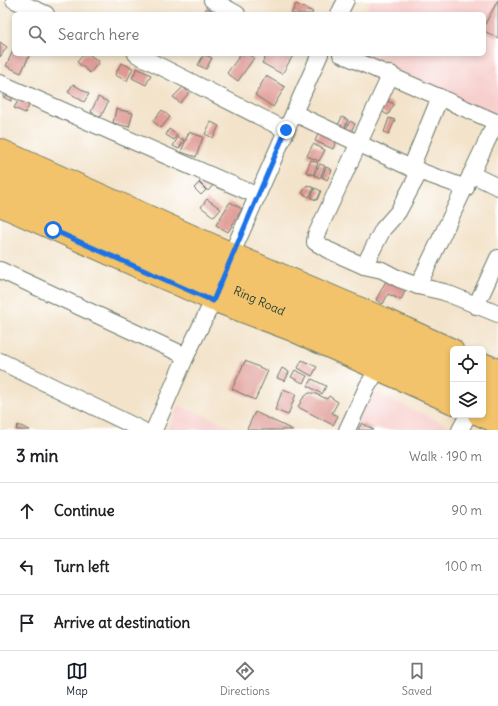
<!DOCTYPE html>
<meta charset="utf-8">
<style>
:root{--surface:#fff;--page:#f6f6f6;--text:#202124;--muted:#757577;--line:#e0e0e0;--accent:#111827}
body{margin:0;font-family:Delius,sans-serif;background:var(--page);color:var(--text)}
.controls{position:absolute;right:12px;bottom:12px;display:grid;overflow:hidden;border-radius:6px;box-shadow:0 2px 6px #0003}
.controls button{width:36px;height:36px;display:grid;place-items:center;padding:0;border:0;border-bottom:1px solid var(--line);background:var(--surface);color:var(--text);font:20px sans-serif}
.stop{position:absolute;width:12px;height:12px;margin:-9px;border:3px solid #1a73e8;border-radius:50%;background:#fff}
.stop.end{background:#1a73e8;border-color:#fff;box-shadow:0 1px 4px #0008}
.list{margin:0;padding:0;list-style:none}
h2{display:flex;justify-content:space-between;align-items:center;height:52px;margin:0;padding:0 16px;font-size:17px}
h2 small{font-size:13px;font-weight:400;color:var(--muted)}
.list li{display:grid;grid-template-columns:26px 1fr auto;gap:12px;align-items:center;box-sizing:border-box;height:56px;padding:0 16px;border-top:1px solid var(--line)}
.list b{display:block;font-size:15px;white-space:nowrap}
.list em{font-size:13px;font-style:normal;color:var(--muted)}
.icon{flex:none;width:22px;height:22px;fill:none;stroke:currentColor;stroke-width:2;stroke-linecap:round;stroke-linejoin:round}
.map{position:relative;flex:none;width:498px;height:430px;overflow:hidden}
.search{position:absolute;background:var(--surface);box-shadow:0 2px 6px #0003;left:12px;right:12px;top:12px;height:44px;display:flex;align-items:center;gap:10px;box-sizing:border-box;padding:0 14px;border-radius:6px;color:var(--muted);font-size:15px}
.sheet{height:220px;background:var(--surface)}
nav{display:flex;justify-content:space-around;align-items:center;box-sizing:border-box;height:56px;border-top:1px solid var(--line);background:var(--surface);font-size:11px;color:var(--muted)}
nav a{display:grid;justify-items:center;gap:2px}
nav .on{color:var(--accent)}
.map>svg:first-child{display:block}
.built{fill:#f7d0ce}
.building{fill:#df9792}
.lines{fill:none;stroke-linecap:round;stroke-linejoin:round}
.minor-casing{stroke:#697768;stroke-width:18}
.major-casing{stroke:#697768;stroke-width:22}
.highway-casing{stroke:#697768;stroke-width:24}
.minor{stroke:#fff;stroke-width:16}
.major{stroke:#f2c36a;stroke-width:20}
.highway{stroke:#f2c36a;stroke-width:22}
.route{stroke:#1a73e8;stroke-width:5}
.labels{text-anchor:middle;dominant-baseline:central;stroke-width:3;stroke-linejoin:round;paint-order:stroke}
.street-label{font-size:12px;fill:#1f3d34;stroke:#fff}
</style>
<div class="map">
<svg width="498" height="430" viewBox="0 0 498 430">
<rect width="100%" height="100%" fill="#fff"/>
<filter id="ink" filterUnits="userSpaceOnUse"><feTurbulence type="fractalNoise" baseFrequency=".025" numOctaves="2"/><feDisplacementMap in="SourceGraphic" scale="8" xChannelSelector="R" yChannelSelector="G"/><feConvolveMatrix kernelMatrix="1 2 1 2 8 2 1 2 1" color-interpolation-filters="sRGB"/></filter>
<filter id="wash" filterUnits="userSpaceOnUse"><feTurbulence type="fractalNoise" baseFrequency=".012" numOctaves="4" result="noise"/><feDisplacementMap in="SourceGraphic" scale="16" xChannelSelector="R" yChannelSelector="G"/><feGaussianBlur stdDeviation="0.9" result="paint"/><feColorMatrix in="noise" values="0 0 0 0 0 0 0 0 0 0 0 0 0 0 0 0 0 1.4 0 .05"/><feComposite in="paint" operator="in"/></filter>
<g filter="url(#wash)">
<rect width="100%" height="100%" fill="#f3e3ca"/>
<g class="built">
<polygon points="371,0 498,0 498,128 345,54 484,54 484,14 364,14"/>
<polygon points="372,391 459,430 353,430"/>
<polygon points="179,405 239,430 167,430"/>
</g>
<g id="blocks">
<g class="building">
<polygon points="498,0 498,38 484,31 484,26"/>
<polygon points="296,4 313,12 312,14 291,14"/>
<polygon points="207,8 218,14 203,14"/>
<polygon points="0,42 7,47 0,57"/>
<polygon points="14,48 14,54 30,54 21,73 6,66"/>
<polygon points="84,54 89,54 99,62 90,73 77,62"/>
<polygon points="204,54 212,58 206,69 198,65"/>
<polygon points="241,54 248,54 254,58 238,81 227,73"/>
<polygon points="267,54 294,54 282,74 262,63"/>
<polygon points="121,63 133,68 127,81 115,75"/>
<polygon points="137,68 151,75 146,85 132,78"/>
<polygon points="266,76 285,87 273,107 255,95"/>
<polygon points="73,84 89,94 84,102 68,92"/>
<polygon points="183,87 189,93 180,103 173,97"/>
<polygon points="7,89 15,92 11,101 3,97"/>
<polygon points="21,95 32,101 25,113 14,108"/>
<polygon points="98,97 108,102 101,117 91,112"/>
<polygon points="383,99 394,104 388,115 377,109"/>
<polygon points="116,109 133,113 129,127 113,123"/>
<polygon points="162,110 170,117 161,128 153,121"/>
<polygon points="342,117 348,120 343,132 336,129"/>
<polygon points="389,118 395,120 389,134 384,132"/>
<polygon points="350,121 355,124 349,135 344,133"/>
<polygon points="211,122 219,126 213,138 205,134"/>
<polygon points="169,129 177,135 174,140 166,135"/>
<polygon points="320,129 338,136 333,149 315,141"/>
<polygon points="189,132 203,137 196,157 181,152"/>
<polygon points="178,137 184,140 179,149 173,146"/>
<polygon points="313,144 325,150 319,161 307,156"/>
<polygon points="311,160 318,163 313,175 306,172"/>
<polygon points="320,164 325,166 320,178 314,175"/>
<polygon points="326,167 332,170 327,180 322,177"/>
<polygon points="205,177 214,184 208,191 199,182"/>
<polygon points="199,183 206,190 201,195 194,188"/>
<polygon points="307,185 314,188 309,197 302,193"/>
<polygon points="315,188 321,191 317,200 311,198"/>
<polygon points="207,199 221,209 214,217 201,207"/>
<polygon points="230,202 242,209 228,232 216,225"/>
<polygon points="387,279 406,289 401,300 388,294 383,304 376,300"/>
<polygon points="302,360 317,367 312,376 298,368"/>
<polygon points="245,361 268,371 255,400 232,389"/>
<polygon points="282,368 289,372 285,381 277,378"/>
<polygon points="295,370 307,376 303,383 291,377"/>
<polygon points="312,379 326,386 322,394 308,386"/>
<polygon points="283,389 296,394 288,415 275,410"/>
<polygon points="309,393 314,393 327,399 329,396 338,402 332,413 338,416 333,425 298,407 303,398"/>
<polygon points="255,412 293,430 249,430 247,429"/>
<polygon points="362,423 374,430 358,430"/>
<polygon points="18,425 30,430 16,430"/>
</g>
</g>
</g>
<g filter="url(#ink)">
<use href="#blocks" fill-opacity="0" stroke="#697768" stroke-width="1"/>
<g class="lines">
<g class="minor-casing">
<g id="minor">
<polyline points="14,0 46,14"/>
<polyline points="212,0 237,14"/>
<polyline points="339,14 346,0"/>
<polyline points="136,54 286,130"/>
<polyline points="341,54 498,123"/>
<polyline points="391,74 316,235 315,242 328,250 364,266 382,270 399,279 418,286 444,292 498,314"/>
<polyline points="0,83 258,196"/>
<polyline points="294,113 411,168 466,188"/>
<polyline points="411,168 440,97"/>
<polyline points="471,174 498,187"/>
<polyline points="232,253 320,54"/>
<polyline points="364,266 383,229 398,212 420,171"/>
<polyline points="0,270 186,356"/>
<polyline points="418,286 496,122"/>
<polyline points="476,306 498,258"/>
<polyline points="0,361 142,430"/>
<polyline points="154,430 186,356 213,301"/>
<polyline points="347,430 367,387 378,369"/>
<polyline points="460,430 468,415"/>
</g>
</g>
<g class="major-casing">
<g id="major">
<polyline points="0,149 232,253 387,319 453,349"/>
<polyline points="0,206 213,301 292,331 453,404"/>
<polyline points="483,363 498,369"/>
<polyline points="478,415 498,424"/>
</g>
</g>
<g class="highway-casing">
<g id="highway">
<polyline points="0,167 226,268 315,305 453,366"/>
<path id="s1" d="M0,185L453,386"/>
<polyline points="483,380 498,387"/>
<polyline points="483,400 498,407"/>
</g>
</g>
<use href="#minor" class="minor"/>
<use href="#major" class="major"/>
<use href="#highway" class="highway"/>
</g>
</g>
<g class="lines" filter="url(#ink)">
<polyline class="route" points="53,230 213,301 286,130"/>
</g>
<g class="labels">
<g class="street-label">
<text stroke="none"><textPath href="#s1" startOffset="284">Ring Road</textPath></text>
</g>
</g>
</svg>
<div class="controls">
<button><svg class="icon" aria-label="locate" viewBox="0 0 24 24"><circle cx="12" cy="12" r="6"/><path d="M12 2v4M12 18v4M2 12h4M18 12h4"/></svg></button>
<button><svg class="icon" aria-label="layers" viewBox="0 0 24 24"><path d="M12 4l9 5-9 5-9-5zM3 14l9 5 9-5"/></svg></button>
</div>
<div class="stop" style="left:53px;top:230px"></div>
<div class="stop end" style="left:286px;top:130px"></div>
<div class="search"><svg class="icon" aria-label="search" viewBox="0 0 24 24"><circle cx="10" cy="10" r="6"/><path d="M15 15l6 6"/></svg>Search here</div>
</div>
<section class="sheet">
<h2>3 min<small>Walk · 190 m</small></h2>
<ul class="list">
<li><svg class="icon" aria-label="ahead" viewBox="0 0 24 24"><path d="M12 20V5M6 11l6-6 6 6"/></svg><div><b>Continue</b></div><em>90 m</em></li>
<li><svg class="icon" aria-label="left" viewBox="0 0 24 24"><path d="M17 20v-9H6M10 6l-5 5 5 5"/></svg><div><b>Turn left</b></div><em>100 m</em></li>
<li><svg class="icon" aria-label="arrive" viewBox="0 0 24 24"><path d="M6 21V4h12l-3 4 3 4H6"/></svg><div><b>Arrive at destination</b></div></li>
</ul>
</section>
<nav>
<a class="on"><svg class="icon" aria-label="map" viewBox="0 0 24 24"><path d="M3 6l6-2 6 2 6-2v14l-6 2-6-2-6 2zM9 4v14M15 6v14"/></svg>Map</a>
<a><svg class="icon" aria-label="directions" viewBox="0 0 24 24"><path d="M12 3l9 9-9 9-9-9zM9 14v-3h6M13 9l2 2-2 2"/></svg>Directions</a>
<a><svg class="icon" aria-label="saved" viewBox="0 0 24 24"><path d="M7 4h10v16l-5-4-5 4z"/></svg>Saved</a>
</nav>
